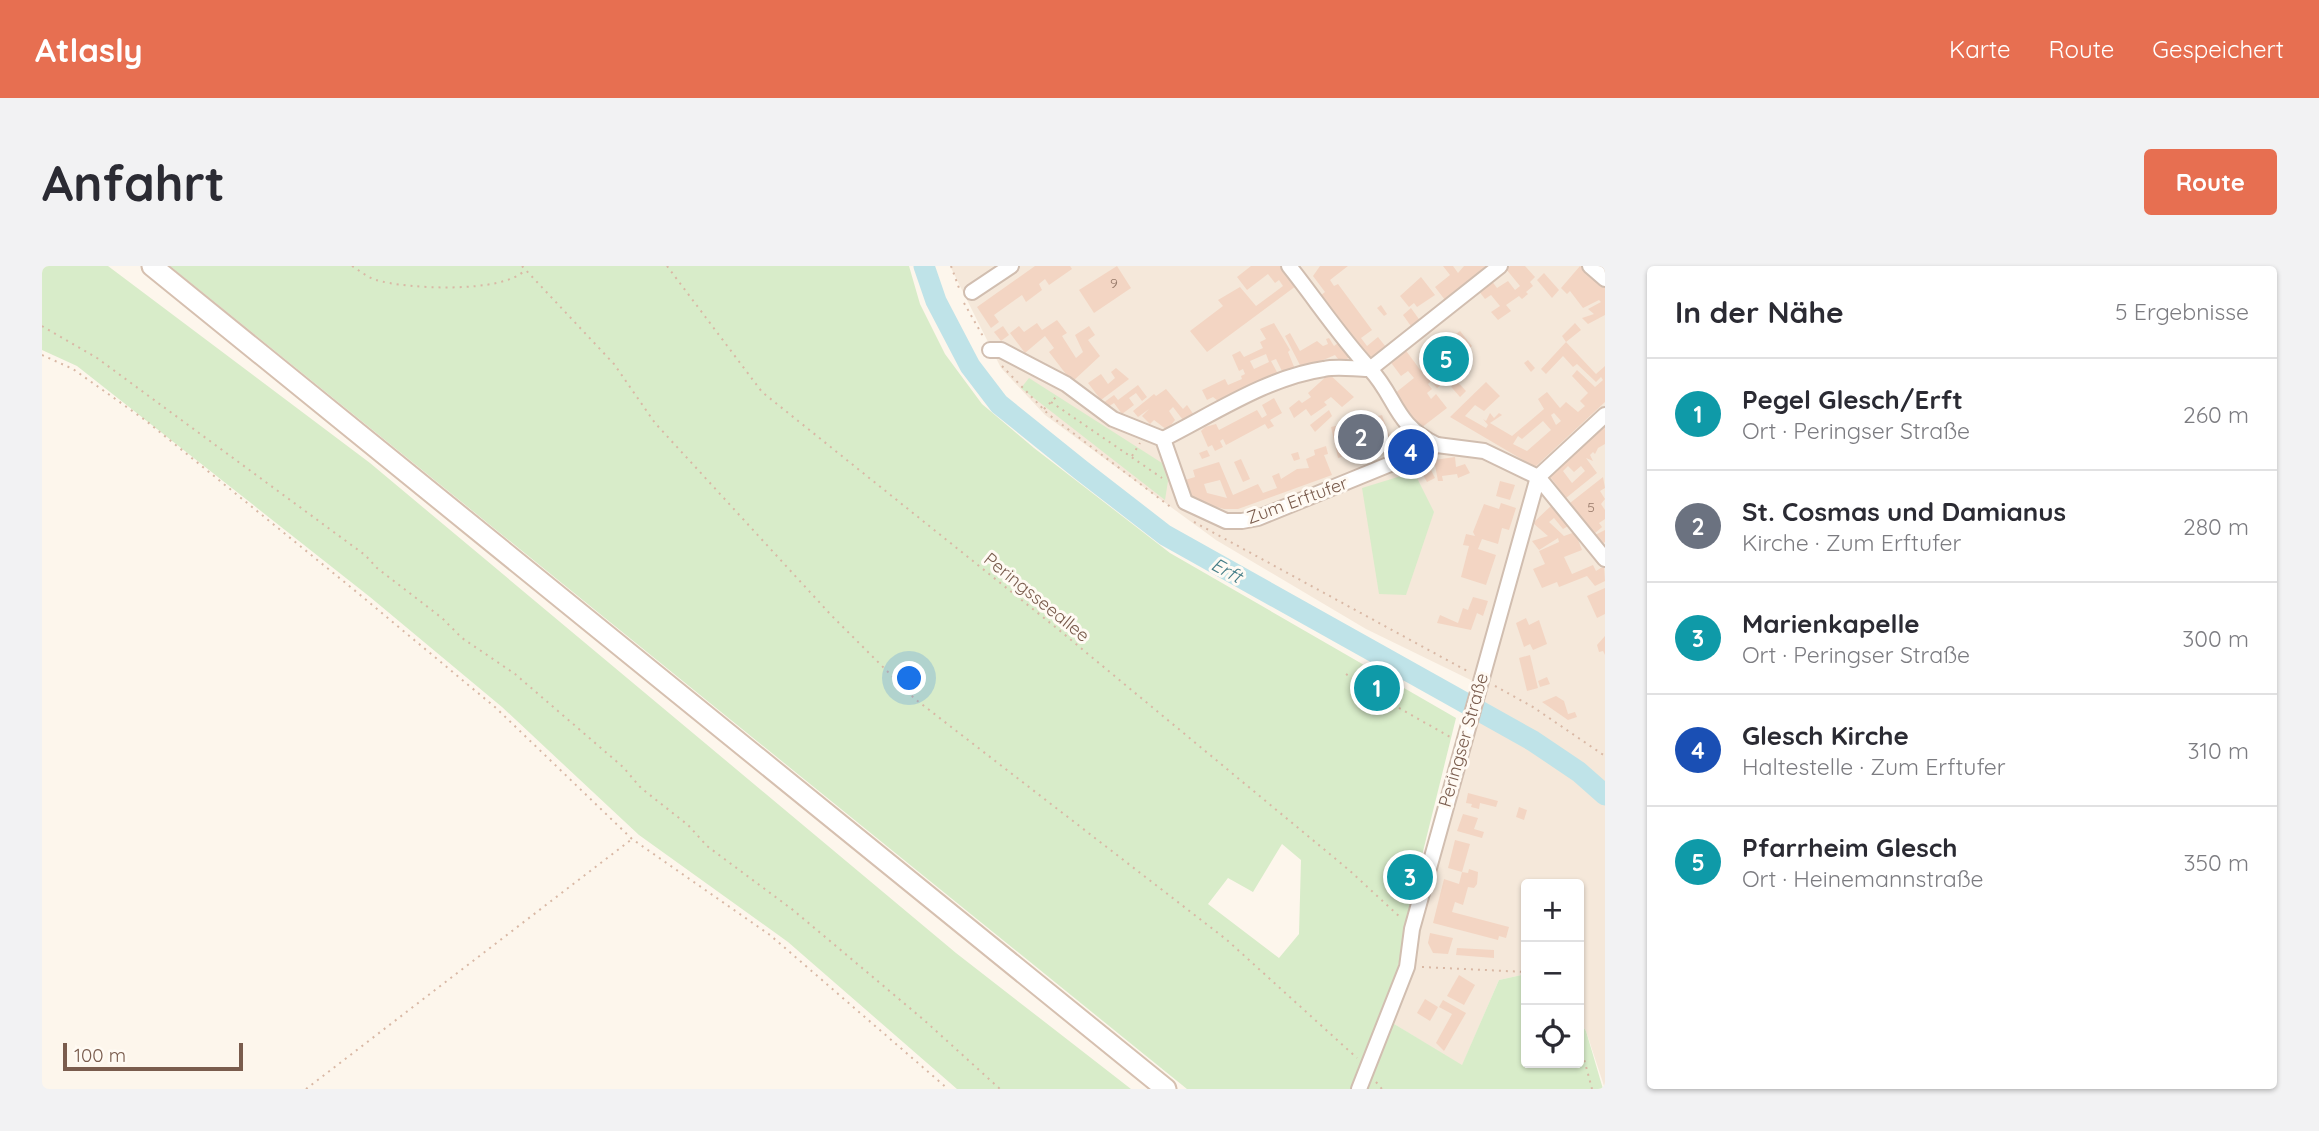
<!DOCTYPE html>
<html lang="de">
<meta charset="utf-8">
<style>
:root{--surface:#fff;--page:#f2f2f3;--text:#2b2b33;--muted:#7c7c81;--line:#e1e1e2;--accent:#e76f51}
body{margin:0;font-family:Quicksand,sans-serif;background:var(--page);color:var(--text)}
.controls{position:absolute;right:21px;bottom:21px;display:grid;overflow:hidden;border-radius:7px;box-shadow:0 2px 5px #0004}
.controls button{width:63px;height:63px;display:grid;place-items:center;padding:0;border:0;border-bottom:2px solid var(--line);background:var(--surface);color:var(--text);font:35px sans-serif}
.scale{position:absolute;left:21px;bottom:18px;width:180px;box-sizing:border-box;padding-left:7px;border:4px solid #7a5c4d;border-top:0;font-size:19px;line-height:24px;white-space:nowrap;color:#7a5c4d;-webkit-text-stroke:5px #fffaf3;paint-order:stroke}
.you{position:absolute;left:868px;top:413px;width:24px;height:24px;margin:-18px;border:5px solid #fff;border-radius:50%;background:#1a73e8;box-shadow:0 0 0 10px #1a73e833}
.badge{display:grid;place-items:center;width:46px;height:46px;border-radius:50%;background:var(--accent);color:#fff;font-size:23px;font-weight:700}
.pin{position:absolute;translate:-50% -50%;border:4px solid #fff;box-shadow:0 2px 7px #0006}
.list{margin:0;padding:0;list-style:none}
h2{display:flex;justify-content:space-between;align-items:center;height:91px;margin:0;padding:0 28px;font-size:30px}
h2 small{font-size:23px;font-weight:400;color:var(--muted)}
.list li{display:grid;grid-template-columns:46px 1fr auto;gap:21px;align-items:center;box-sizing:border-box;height:112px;padding:0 28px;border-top:2px solid var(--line)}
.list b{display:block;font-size:26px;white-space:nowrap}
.list p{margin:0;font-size:23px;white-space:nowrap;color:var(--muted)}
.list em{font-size:23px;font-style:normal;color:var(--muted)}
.icon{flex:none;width:38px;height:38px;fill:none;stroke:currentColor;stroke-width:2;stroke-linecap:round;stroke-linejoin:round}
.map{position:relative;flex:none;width:1563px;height:823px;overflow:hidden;border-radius:7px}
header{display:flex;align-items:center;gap:42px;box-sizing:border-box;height:98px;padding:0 35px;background:var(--accent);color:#fff}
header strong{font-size:33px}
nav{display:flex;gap:38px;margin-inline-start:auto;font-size:24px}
.intro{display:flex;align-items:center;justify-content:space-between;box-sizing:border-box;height:168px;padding:0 42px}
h1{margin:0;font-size:49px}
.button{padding:18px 32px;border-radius:7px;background:var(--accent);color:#fff;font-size:24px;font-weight:700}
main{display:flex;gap:42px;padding:0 42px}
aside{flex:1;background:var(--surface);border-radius:7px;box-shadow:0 2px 5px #0004}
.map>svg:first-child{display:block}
.residential{fill:#f5e8da}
.green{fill:#d8ecc9;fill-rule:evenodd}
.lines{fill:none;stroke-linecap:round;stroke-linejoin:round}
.river{stroke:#bfe3e8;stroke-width:21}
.building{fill:#f3d5c3;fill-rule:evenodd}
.street-casing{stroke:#d1beb0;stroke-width:18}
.secondary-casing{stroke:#d6c0b0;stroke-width:23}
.path{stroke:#d9b8a5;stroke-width:2;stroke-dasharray:2 5;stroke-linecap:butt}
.street{stroke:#fff;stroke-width:14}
.secondary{stroke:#fff;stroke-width:19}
.labels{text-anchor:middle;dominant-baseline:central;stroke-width:6;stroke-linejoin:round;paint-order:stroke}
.number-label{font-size:14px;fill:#987a6a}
.street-label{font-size:18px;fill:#7a5c4d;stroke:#fffaf3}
.water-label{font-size:19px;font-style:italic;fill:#437c86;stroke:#fffaf3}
</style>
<header>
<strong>Atlasly</strong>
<nav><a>Karte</a><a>Route</a><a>Gespeichert</a></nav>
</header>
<div class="intro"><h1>Anfahrt</h1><a class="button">Route</a></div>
<main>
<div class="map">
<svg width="1563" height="823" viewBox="0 0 1563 823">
<rect width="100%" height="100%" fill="#fdf6ec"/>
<polygon class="residential" points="908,0 1563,0 1563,823 1544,765 1537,755 1537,618 1484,618 1484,708 1457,714 1420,800 1349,756 1441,420 1324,363 1174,274 1003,149 959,102"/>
<g class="green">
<polygon points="0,0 66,0 328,197 914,687 1089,823 915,823 746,676 597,569 460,441 328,331 35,100 0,84"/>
<path d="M128,0H867L878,38L903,88L940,138L992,182L1128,287L1414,452L1367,642L1354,712L1312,823H1145ZM1240,578L1259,594L1257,668L1237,692L1166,638L1186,612L1211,626Z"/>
<polygon points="987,112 1120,197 1126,215 1123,234 979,122"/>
<polygon points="1372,206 1392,246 1364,329 1337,328 1320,222"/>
<polygon points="1484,708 1484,797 1537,797 1537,755 1544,765 1561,823 1323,823 1349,756 1420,799 1457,714"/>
</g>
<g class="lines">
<polyline class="river" points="882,0 894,35 928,100 957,138 1039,204 1123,269 1491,475 1537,506 1563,529"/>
</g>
<g class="building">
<polygon points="993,0 1028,0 1030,3 1007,19 1003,13 997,18 1000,24 984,36 980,29 952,49 957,56 949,62 935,41"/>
<polygon points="1075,0 1089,22 1052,47 1037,24"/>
<polygon points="1209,0 1239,0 1254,20 1165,86 1148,65 1181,40 1176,34 1198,21 1214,40 1241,20 1237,14 1233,17 1226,8 1205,24 1195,11"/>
<polygon points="1278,0 1306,0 1288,14 1292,20 1296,18 1330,64 1319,72 1325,80 1336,71 1344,81 1328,93 1278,30 1283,26 1271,10"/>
<polygon points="1401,0 1411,0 1416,7 1422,0 1451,0 1403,34 1393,21 1408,9"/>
<polygon points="1468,0 1483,0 1493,11 1488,16 1491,20 1484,26 1486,28 1480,33 1477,30 1464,39 1469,45 1456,54 1449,46 1458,40 1449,29 1443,33 1436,24 1449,14 1455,22 1466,15 1473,24 1478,20 1464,3"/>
<polygon points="1538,0 1563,20 1563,49 1546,58 1540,52 1552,48 1546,43 1559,36 1557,34 1541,42 1528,25 1525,28 1519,22"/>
<polygon points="1502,7 1517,24 1510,32 1495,14"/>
<polygon points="1379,11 1393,29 1375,41 1372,37 1367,41 1358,30"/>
<polygon points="1339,39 1345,48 1342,50 1335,42"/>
<polygon points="1369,42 1379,56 1371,63 1361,49"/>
<polygon points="1015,54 1025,67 1020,70 1034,92 1041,86 1033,69 1047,60 1053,69 1046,74 1058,90 1030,116 1007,86 1012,82 1003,70 983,87 968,67 977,60 982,66 995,57 1000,64"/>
<path d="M1232,57L1248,84L1246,86L1253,103L1241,107L1234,93L1229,95L1236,108L1176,135L1171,131L1165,134L1160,124L1183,113L1186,119L1200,113L1199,110L1203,108L1201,103L1197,105L1190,89L1198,85L1202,91L1221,82L1218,76L1224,73L1218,63ZM1224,88L1227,96L1212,103L1208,95Z"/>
<path d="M1533,57L1539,64L1524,76L1554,108L1563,100V136L1493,201L1408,151L1444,116L1458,130L1442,145L1433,139L1423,150L1444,162L1446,159L1441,153L1444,155L1448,147L1452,152L1457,147L1460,149L1448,157L1470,170L1502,143L1496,133L1505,126L1518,142L1524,136L1536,146L1543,140L1538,135L1546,127L1530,110L1535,104L1553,121L1561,114L1559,111L1554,116L1535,98L1531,101L1521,90L1504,108L1499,103L1524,76L1520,70ZM1512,147L1519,155L1514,159L1509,149ZM1501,155L1509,164L1485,185L1471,178L1476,170L1480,173Z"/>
<polygon points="961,60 967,69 959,75 952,66"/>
<polygon points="1418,65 1430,80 1402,103 1387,83 1396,76 1399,79"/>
<polygon points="1248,67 1258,85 1275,75 1281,80 1286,78 1284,73 1287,72 1292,80 1296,77 1299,82 1303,79 1311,89 1299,97 1293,89 1260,103 1243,70"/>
<polygon points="1362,82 1379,105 1383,101 1386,104 1393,98 1403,114 1409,109 1424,125 1418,131 1404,115 1395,122 1389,115 1386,118 1390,123 1385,127 1389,133 1394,128 1405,142 1379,162 1352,128 1372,112 1366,105 1359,110 1347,94"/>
<polygon points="1486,94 1493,102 1489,106 1482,97"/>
<polygon points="1074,102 1087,113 1059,134 1046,117 1059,108 1066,118 1073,112 1069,106"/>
<polygon points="1287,108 1312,131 1300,141 1289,131 1282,136 1285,139 1269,150 1264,143 1252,152 1247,142 1257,134 1260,137 1269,131 1266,127"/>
<polygon points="1096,119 1105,131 1100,135 1094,127 1087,132 1092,139 1080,148 1072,137 1066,141 1061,137 1072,129 1076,134"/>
<polygon points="1124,123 1141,143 1145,139 1152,149 1141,154 1131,141 1127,145 1133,154 1125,164 1112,154 1108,158 1100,150 1107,143 1096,151 1091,145 1112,128 1114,130"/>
<polygon points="1232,132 1240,147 1228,154 1232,160 1226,163 1223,158 1184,179 1181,173 1178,175 1181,181 1173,185 1170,179 1166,181 1159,165 1163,161 1174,158 1177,164 1215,144 1220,152 1225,149 1220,139"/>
<polygon points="1287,144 1290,150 1273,166 1268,159"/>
<polygon points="1340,149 1347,169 1346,178 1296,192 1289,161"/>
<path d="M1563,156V178L1556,182L1553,188L1551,186L1548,189L1551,195L1544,192L1555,207L1524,232L1506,208ZM1526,200L1532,206L1539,200L1543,205L1530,217L1521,205Z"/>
<path d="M1284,180L1286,188L1282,189L1290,209L1196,243H1182L1152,235L1143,214L1153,211L1151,204L1177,196L1191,229L1216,218L1221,227L1235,222L1230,210L1237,207L1239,213L1255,203L1267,202L1264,193L1273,189L1272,184ZM1178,214L1185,232L1165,227L1162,218Z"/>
<polygon points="1165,184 1168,190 1160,193 1157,187"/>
<polygon points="1256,186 1258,193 1252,195 1249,188"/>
<polygon points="1413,191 1414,201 1423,198 1428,207 1416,212 1415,208 1400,210 1401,215 1396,215 1392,194"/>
<polygon points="1199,193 1208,213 1201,216 1192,196"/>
<polygon points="1387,200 1393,212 1385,216 1377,202"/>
<polygon points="1561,211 1563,222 1558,225 1563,233 1559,238 1563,244 1563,253 1557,257 1560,261 1552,268 1528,237"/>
<polygon points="1458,215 1473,219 1468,234 1454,230"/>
<polygon points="1459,237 1474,242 1467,264 1460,262 1456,278 1440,273 1436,283 1454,289 1444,319 1419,311 1427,280 1421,279 1424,268 1433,270 1431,266 1442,238 1457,243"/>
<polygon points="1511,238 1528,259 1521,263 1512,252 1507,256 1522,270 1533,266 1540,284 1522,291 1530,308 1551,299 1554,305 1562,300 1563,315 1553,320 1545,310 1517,321 1515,316 1500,322 1491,303 1503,298 1497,285 1517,276 1516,272 1497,284 1490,275 1506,270 1491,257"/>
<polygon points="1563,264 1563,276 1560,278 1553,269"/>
<polygon points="1563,322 1563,348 1555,352 1545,330"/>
<polygon points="1431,331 1446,335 1441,350 1435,347 1429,364 1395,357 1398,349 1416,357 1421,342 1426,344"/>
<polygon points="1484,352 1487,359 1497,354 1505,378 1491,384 1488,378 1482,381 1474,357"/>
<polygon points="1563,370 1563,389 1561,385 1557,386 1555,379"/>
<polygon points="1488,389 1496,422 1485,425 1477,392"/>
<polygon points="1505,411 1508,418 1498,421 1496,415"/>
<polygon points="1514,430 1522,435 1526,448 1533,446 1535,451 1526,454 1500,436"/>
<polygon points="1426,527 1456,535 1454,541 1438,537 1437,543 1429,541 1430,538 1424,537"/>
<polygon points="1477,541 1485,544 1482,554 1474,551"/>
<polygon points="1421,548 1436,552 1432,563 1442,566 1440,572 1415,565"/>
<polygon points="1413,574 1428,578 1420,606 1406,602"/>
<polygon points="1427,603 1436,606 1435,618 1432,622 1426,621 1421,639 1413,636 1410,646 1467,661 1464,672 1457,670 1456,674 1391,657 1402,613 1417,618 1420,606 1426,607"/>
<polygon points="1388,667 1411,672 1406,688 1391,687 1386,677"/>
<polygon points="1415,682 1452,684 1452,692 1414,689"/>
<polygon points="1417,709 1433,719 1422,739 1405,730"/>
<polygon points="1383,733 1396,741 1388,755 1375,747"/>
<polygon points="1401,734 1424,747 1402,785 1394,777 1410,748 1397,741"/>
</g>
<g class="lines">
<g class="street-casing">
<g id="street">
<path d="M1247,0C1274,34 1299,72 1328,103C1355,132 1352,159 1395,179"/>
<polyline points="1548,0 1563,13"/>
<polyline points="930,26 969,0"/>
<polyline points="948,84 959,84 1024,118 1071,153 1121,173 1143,236 1184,255 1200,255 1216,252 1395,179 1442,185 1496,211 1563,293"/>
<polyline points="1328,103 1458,0"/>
<path d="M1121,173C1171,148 1226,111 1282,103C1296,100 1312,103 1326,103"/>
<polyline points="1317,823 1365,701 1370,663 1496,211 1563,149"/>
</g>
</g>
<g class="secondary-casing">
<polyline id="secondary" points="110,0 1124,823"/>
</g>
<g class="path">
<path d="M310,0C318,5 325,11 334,14C364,23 461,28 483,4"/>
<polyline points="480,0 572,98 613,157 789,349 873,433 1185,674 1315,792"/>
<polyline points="625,0 720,126 1017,364 1307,604 1359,652"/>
<polyline points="909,0 917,22"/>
<polyline points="922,37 942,72"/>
<polyline points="0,60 55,92 323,289 335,302 400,352 420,372 473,408 581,501 599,522 646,559 665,580 751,644 882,754 958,823"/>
<polyline points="0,89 31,103 103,154 311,323 454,442 590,573 728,669 906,823"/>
<polyline points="960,100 1006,148 1130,242"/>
<polyline points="1009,136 1120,212"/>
<polyline points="1002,143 1015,130"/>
<polyline points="1090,190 1098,177"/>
<polyline points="1152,256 1427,406"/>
<polyline points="1304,408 1334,429 1410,472"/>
<polyline points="1453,420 1491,441 1563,490"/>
<polyline points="1380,701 1484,706"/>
<polyline points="1537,774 1550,823"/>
<polyline points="1334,816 1340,823"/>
<polyline points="264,823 590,573"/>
</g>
<use href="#street" class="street"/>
<use href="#secondary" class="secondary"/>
</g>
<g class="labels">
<g class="number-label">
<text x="1072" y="17">9</text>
<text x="1549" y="241">5</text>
</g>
<g class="street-label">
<text transform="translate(1255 234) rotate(-20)">Zum Erftufer</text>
<text transform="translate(995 331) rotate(39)">Peringsseeallee</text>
<text transform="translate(1421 474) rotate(-74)">Peringser Straße</text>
</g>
<g class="water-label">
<text transform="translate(1185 304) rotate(29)">Erft</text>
</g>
</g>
</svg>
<div class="controls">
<button>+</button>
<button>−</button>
<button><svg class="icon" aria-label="locate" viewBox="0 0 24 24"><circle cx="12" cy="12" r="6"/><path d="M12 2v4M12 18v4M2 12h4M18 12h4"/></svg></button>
</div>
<div class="scale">100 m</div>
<div class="you"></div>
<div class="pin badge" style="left:1335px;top:422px;background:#0f9aa8">1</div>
<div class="pin badge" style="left:1319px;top:171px;background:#6b7280">2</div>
<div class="pin badge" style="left:1368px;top:611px;background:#0f9aa8">3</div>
<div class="pin badge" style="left:1369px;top:186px;background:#1a4fb4">4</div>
<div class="pin badge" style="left:1404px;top:93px;background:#0f9aa8">5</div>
</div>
<aside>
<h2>In der Nähe<small>5 Ergebnisse</small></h2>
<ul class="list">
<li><span class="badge" style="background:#0f9aa8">1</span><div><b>Pegel Glesch/Erft</b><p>Ort · Peringser Straße</p></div><em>260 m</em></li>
<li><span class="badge" style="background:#6b7280">2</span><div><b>St. Cosmas und Damianus</b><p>Kirche · Zum Erftufer</p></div><em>280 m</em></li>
<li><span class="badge" style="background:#0f9aa8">3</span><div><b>Marienkapelle</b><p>Ort · Peringser Straße</p></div><em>300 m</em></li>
<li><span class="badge" style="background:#1a4fb4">4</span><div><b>Glesch Kirche</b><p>Haltestelle · Zum Erftufer</p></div><em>310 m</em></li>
<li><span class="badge" style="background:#0f9aa8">5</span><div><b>Pfarrheim Glesch</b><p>Ort · Heinemannstraße</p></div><em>350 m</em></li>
</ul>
</aside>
</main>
